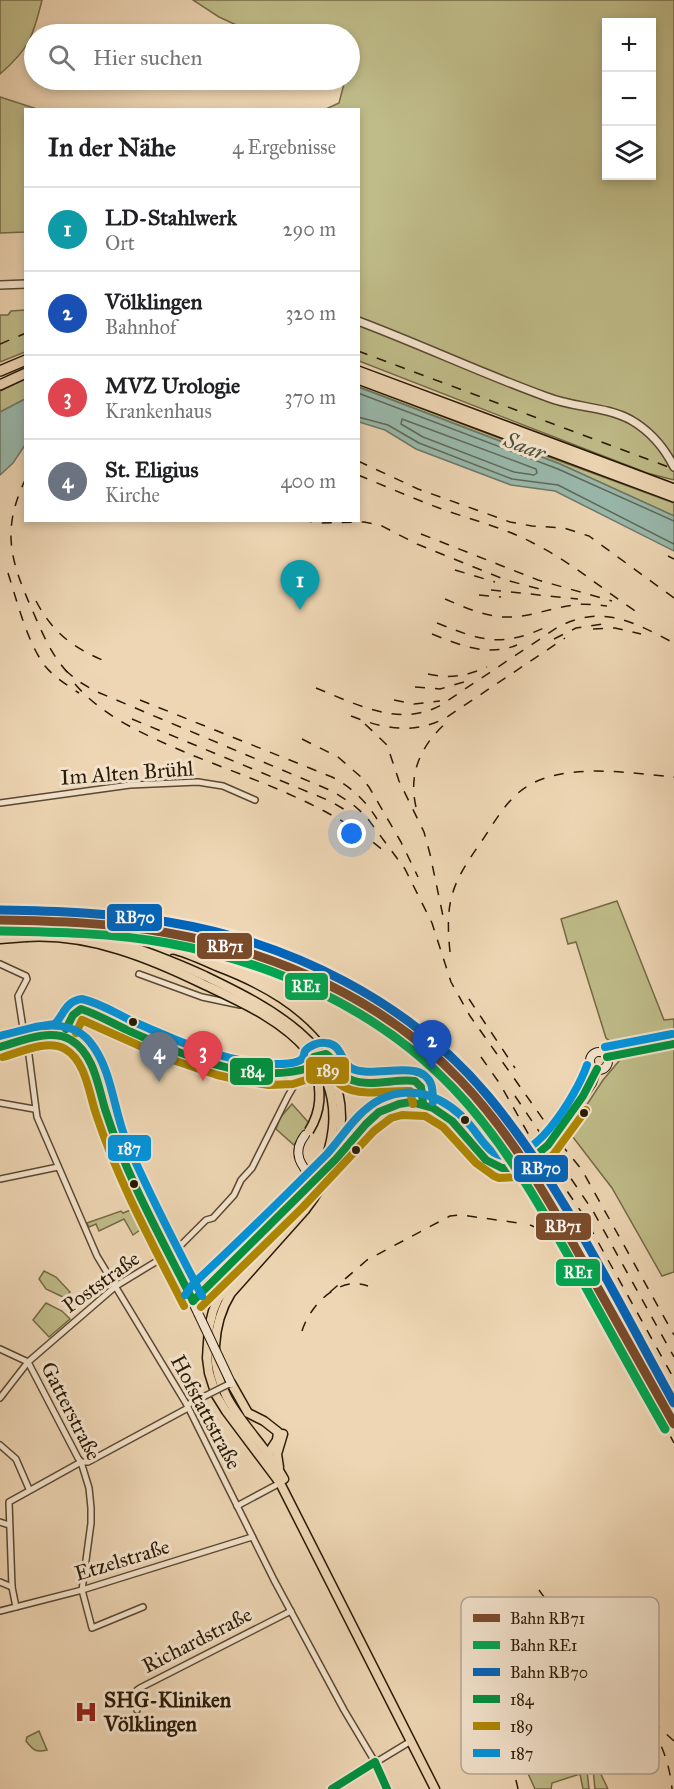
<!DOCTYPE html>
<html lang="de">
<meta charset="utf-8">
<style>
:root{--surface:#fff;--page:#f6f6f6;--text:#202124;--muted:#757577;--line:#e0e0e0;--accent:#8f2418}
body{margin:0;font-family:"IM FELL Great Primer",serif;background:var(--page);color:var(--text)}
.controls{position:absolute;right:18px;top:18px;display:grid;overflow:hidden;border-radius:0px;box-shadow:0 3px 9px #0003}
.controls button{width:54px;height:54px;display:grid;place-items:center;padding:0;border:0;border-bottom:2px solid var(--line);background:var(--surface);color:var(--text);font:30px sans-serif}
.you{position:absolute;left:352px;top:834px;width:21px;height:21px;margin:-15px;border:4px solid #fff;border-radius:50%;background:#1a73e8;box-shadow:0 0 0 9px #1a73e833}
.badge{display:grid;place-items:center;width:39px;height:39px;border-radius:50%;background:var(--accent);color:#fff;font-size:20px;font-weight:700}
.pin{position:absolute;translate:-50% -50px;filter:drop-shadow(0 2px 3px #0008)}
.pin::after{content:'';position:absolute;top:32px;width:21px;height:18px;background:inherit;clip-path:polygon(0 0,100% 0,50% 100%)}
.list{margin:0;padding:0;list-style:none}
h2{display:flex;justify-content:space-between;align-items:center;height:78px;margin:0;padding:0 24px;font-size:26px}
h2 small{font-size:20px;font-weight:400;color:var(--muted)}
.list li{display:grid;grid-template-columns:39px 1fr auto;gap:18px;align-items:center;box-sizing:border-box;height:84px;padding:0 24px;border-top:2px solid var(--line)}
.list b{display:block;font-size:22px;white-space:nowrap}
.list p{margin:0;font-size:20px;white-space:nowrap;color:var(--muted)}
.list em{font-size:20px;font-style:normal;color:var(--muted)}
.icon{flex:none;width:33px;height:33px;fill:none;stroke:currentColor;stroke-width:2;stroke-linecap:round;stroke-linejoin:round}
.map{position:relative;flex:none;width:674px;height:1789px;overflow:hidden}
.search{position:absolute;background:var(--surface);box-shadow:0 3px 9px #0003;left:24px;top:24px;width:336px;height:66px;display:flex;align-items:center;gap:15px;box-sizing:border-box;padding:0 21px;border-radius:33px;color:var(--muted);font-size:22px}
.panel{position:absolute;background:var(--surface);box-shadow:0 3px 9px #0003;left:24px;top:108px;width:336px;height:414px;border-radius:0px}
.map>svg:first-child{display:block}
.green{fill:#bfbc89;stroke:#746a46;stroke-width:1.5;fill-rule:evenodd}
.water{fill:#99b9ad;stroke:#6c7969;stroke-width:1.5}
.lines{fill:none;stroke-linecap:round;stroke-linejoin:round}
.shore{stroke:#606958;stroke-width:1.5}
.secondary-tunnel{stroke:#c6b091;stroke-width:8;stroke-dasharray:8 4;stroke-linecap:butt}
.minor-casing{stroke:#5a4830;stroke-width:8}
.tertiary-casing{stroke:#5a4830;stroke-width:10}
.secondary-casing{stroke:#281904;stroke-width:10}
.primary-casing{stroke:#281904;stroke-width:11}
.motorway-casing{stroke:#281904;stroke-width:12}
.minor{stroke:#f4e4ce;stroke-width:5}
.tertiary{stroke:#f4e4ce;stroke-width:7}
.secondary{stroke:#f4e4ce;stroke-width:8}
.primary{stroke:#eed6b4;stroke-width:8}
.motorway{stroke:#eed6b4;stroke-width:9}
.rail{stroke:#281904;stroke-width:1.5;stroke-dasharray:10 10;stroke-linecap:butt}
.minor-bridge-casing{stroke:#5a4830;stroke-width:8;stroke-linecap:butt}
.secondary-bridge-casing{stroke:#281904;stroke-width:10;stroke-linecap:butt}
.primary-bridge-casing{stroke:#281904;stroke-width:11;stroke-linecap:butt}
.minor-bridge{stroke:#f4e4ce;stroke-width:5}
.secondary-bridge{stroke:#f4e4ce;stroke-width:8}
.primary-bridge{stroke:#eed6b4;stroke-width:8}
.bus-1-casing{stroke:#f4e4ce;stroke-width:12}
.bus-2-casing{stroke:#f4e4ce;stroke-width:12}
.bus-3-casing{stroke:#f4e4ce;stroke-width:12}
.bus-1{stroke:#009140;stroke-width:8}
.bus-2{stroke:#af8701;stroke-width:8}
.bus-3{stroke:#0094de;stroke-width:8}
.rail-1-casing{stroke:#f4e4ce;stroke-width:14}
.rail-2-casing{stroke:#f4e4ce;stroke-width:14}
.rail-3-casing{stroke:#f4e4ce;stroke-width:14}
.rail-1{stroke:#7a4b2a;stroke-width:9}
.rail-2{stroke:#00a651;stroke-width:9}
.rail-3{stroke:#0065bd;stroke-width:9}
.bus-dot{fill:#281904;stroke:#f4e4ce;stroke-width:2}
.labels{text-anchor:middle;dominant-baseline:central;stroke-width:6;stroke-linejoin:round;paint-order:stroke}
.street-label{font-size:21px;fill:#281904;stroke:#f4e4ce}
.poi-label{font-size:21px;font-weight:bold;fill:#281904;stroke:#f4e4ce;text-anchor:start}
.water-label{font-size:22px;font-style:italic;fill:#50513f;stroke:#f4e4ce}
.key{fill:#f4e4ce;stroke:#b7a791;stroke-width:1.5}
.key-label{font-size:16px;fill:#281904}
.line-badge{stroke:#f4e4ce;stroke-width:2}
.badge-label{font-size:16px;text-anchor:middle;font-weight:bold;fill:#fff}
</style>
<div class="map">
<svg width="674" height="1789" viewBox="0 0 674 1789">
<rect width="100%" height="100%" fill="#eed6b4"/>
<filter id="stains"><feTurbulence type="fractalNoise" baseFrequency=".00333" numOctaves="4"/><feColorMatrix values="0 0 0 0 .2 0 0 0 0 .09 0 0 0 0 .02 0 0 0 .5 -.17"/></filter>
<radialGradient id="worn" r=".72"><stop offset=".6" stop-color="#630" stop-opacity="0"/><stop offset="1" stop-color="#630" stop-opacity=".3"/></radialGradient>
<g class="green">
<path d="M0,0H42C33,37 29,49 0,74Z"/>
<path d="M193,0H674V480L647,473L359,361L358,110L326,109L339,103L345,80H350V34H256L219,17ZM606,22H652V176H606Z"/>
<polygon points="0,97 37,109 26,110 25,232 0,233"/>
<polygon points="25,310 25,352 0,362 0,315 8,315 11,311"/>
<polygon points="25,378 25,399 0,412 0,391"/>
<polygon points="358,384 538,453 674,503 674,516 560,464 359,387"/>
<polygon points="617,901 664,1020 674,1019 674,1272 662,1276 612,1188 569,1132 603,1080 619,1061 614,1045 606,1038 576,942 568,944 561,919"/>
<polygon points="292,1104 309,1123 294,1145 276,1129 280,1118"/>
<polygon points="138,1207 147,1225 133,1235 124,1219 99,1231 96,1224 89,1227 87,1223 121,1211 123,1213"/>
<polygon points="44,1271 56,1277 70,1292 65,1298 46,1289 39,1279"/>
<polygon points="46,1303 62,1311 70,1319 49,1337 33,1320"/>
<path d="M39,1731L47,1750C36,1753 33,1750 26,1741L27,1737Z"/>
<polygon points="571,1740 586,1761 589,1789 583,1789 580,1774 552,1783 551,1789 535,1789 526,1769 529,1760"/>
<polygon points="592,1760 595,1762 608,1789 595,1789"/>
</g>
<g class="water">
<polygon points="358,387 560,464 672,515 674,516 674,551 555,491 511,485 416,449 385,430 359,422"/>
<polygon points="25,399 25,445 13,463 0,475 0,412"/>
</g>
<g class="lines">
<g class="shore">
<polyline points="358,393 558,469 674,521"/>
<polyline points="358,417 388,425 419,443 512,479 558,485 674,544"/>
<polygon points="402,419 536,469 537,473 534,475 514,472 423,437 401,424"/>
</g>
<g class="secondary-tunnel">
<polyline points="338,1077 390,1082"/>
<polyline points="520,1167 546,1148 565,1124"/>
</g>
<g class="minor-casing">
<g id="minor">
<polyline points="0,803 130,785 198,782 223,786 255,800"/>
<polyline points="0,964 26,976 27,979 18,996 25,1041"/>
<polyline points="139,974 202,997 240,1005"/>
<path d="M58,1036C58,1035 66,1030 66,1029C73,1020 69,1013 81,1009L107,1020"/>
<polyline points="27,1040 37,1117 97,1256 187,1405 274,1580 344,1710 375,1762 387,1789"/>
<polyline points="0,1103 34,1109"/>
<polyline points="0,1179 58,1167"/>
<polyline points="0,1349 28,1362 78,1458 81,1462 89,1488 91,1508 91,1523 82,1590 92,1628 143,1607"/>
<polyline points="0,1398 28,1362 116,1286 177,1249 206,1220 213,1218 234,1195 241,1180 252,1168 288,1096 295,1084 301,1079"/>
<polyline points="187,1405 205,1396"/>
<polyline points="0,1445 16,1459 29,1489"/>
<polyline points="237,1506 280,1483"/>
<polyline points="0,1522 9,1525"/>
<polyline points="0,1582 12,1587"/>
<polyline points="16,1607 12,1587 9,1502 81,1462 88,1462 188,1408"/>
<polyline points="0,1611 82,1590 252,1537"/>
<polyline points="137,1710 134,1700 137,1690 140,1688 291,1611"/>
<polyline points="332,1789 411,1741"/>
</g>
</g>
<g class="tertiary-casing">
<g id="tertiary">
<polyline points="0,285 26,284"/>
<path d="M358,321C422,345 483,374 547,397C574,408 605,406 631,420C650,431 664,447 674,467"/>
</g>
</g>
<g class="secondary-casing">
<g id="secondary">
<path d="M107,1020C150,1042 264,1093 309,1068"/>
<polyline points="0,1047 39,1037 54,1035 69,1039 82,1048 89,1062 114,1139 125,1164 198,1313"/>
<circle cx="599" cy="1061" r="9"/>
<polyline points="607,1057 674,1044"/>
<polyline points="287,1074 297,1079 317,1079"/>
<path d="M315,1078C307,1070 308,1060 318,1054C333,1052 332,1062 339,1070"/>
<polyline points="390,1082 404,1079 415,1081 421,1087 423,1103"/>
<polyline points="565,1124 592,1083 597,1069"/>
<path d="M305,1135C291,1153 301,1166 314,1180"/>
<path d="M332,1162C349,1145 364,1122 384,1110C391,1106 399,1104 406,1103C464,1096 471,1181 520,1167"/>
<polyline points="193,1301 200,1292 256,1240 311,1184"/>
</g>
</g>
<g class="primary-casing">
<g id="primary">
<polyline points="0,932 26,930"/>
<polyline points="0,939 26,937"/>
<path d="M173,959C187,963 200,969 213,975C258,992 298,1014 327,1054"/>
<polyline points="299,1206 245,1264 218,1299 213,1311 209,1327 207,1358 209,1373 216,1395 226,1411 280,1483 435,1789"/>
<polyline points="231,1383 248,1413 264,1421 278,1432 277,1440 266,1457"/>
<polyline points="279,1467 277,1454 283,1434"/>
<path d="M284,1479C259,1432 213,1405 215,1346C216,1327 221,1309 231,1293L305,1210"/>
</g>
</g>
<g class="motorway-casing">
<g id="motorway">
<polyline points="0,371 26,360"/>
<polyline points="358,371 674,489"/>
<polyline points="358,379 674,497"/>
<polyline points="0,385 26,373"/>
</g>
</g>
<use href="#minor" class="minor"/>
<use href="#tertiary" class="tertiary"/>
<use href="#secondary" class="secondary"/>
<use href="#primary" class="primary"/>
<use href="#motorway" class="motorway"/>
<g class="rail">
<polyline points="0,344 26,333"/>
<polyline points="358,351 674,469"/>
<polyline points="358,461 418,489 510,522 532,526 564,528 589,536 674,598"/>
<path d="M358,475C385,486 412,498 439,508C471,520 503,527 533,543C572,562 604,591 640,614"/>
<path d="M26,478C0,532 11,562 34,614C44,637 53,658 71,676"/>
<polyline points="302,520 320,523 364,522 380,525 417,544 506,580 543,590"/>
<polyline points="421,534 538,580 612,601"/>
<polyline points="668,556 674,559"/>
<polyline points="455,570 495,582"/>
<path d="M8,573C17,601 27,642 45,666C54,677 67,685 79,693"/>
<polyline points="491,590 578,599"/>
<polyline points="479,595 501,597"/>
<path d="M445,599C464,607 483,616 504,617C528,618 550,608 574,605C585,603 596,605 607,606"/>
<path d="M36,601C53,633 73,648 107,662"/>
<path d="M437,623C482,641 502,648 548,626"/>
<polyline points="593,629 615,628 641,634"/>
<path d="M432,634C460,645 487,657 517,645"/>
<polyline points="554,639 576,628 602,624"/>
<polyline points="65,670 78,681 95,691 332,791 351,803 365,815 405,869 432,923 451,982 470,1016 557,1139 582,1170 674,1335"/>
<path d="M428,674C449,679 467,676 487,667"/>
<path d="M75,684C103,717 147,736 187,753C255,781 331,804 386,853"/>
<polyline points="415,687 440,689 467,681"/>
<path d="M316,688C356,704 400,728 441,705L558,627C603,604 633,622 674,643"/>
<path d="M140,700L332,777C351,787 366,801 377,819"/>
<polyline points="394,700 414,704 440,701"/>
<path d="M351,716C384,729 415,735 447,717L565,638"/>
<polyline points="132,719 330,801 352,814"/>
<polyline points="365,724 387,745 399,781 424,832 430,854 444,921"/>
<polyline points="302,739 338,757 361,777 369,787 401,842 418,877"/>
<path d="M416,807C408,773 421,745 447,722"/>
<polyline points="0,913 47,913 125,919"/>
<path d="M114,922C140,925 166,925 191,930C228,936 263,950 298,965C361,991 419,1019 467,1069C512,1117 542,1174 574,1231C608,1290 641,1350 674,1409"/>
<path d="M450,952C445,902 451,885 479,845C491,828 502,807 518,793C556,760 628,773 674,777"/>
<polyline points="469,999 515,1068"/>
<polyline points="481,1057 500,1084 529,1135 582,1213 674,1379"/>
<polyline points="515,1096 593,1211 674,1357"/>
<polyline points="530,1225 554,1235 575,1256 674,1443"/>
<polyline points="330,1292 367,1260 450,1216 461,1215 519,1223"/>
<path d="M302,1331C310,1305 339,1275 368,1286"/>
<path d="M539,1590C557,1615 573,1641 593,1665C603,1678 617,1688 629,1700C654,1724 669,1755 672,1789"/>
<polyline points="581,1655 590,1685"/>
<path d="M471,1716C497,1733 512,1759 518,1789"/>
<polyline points="652,1721 674,1741"/>
</g>
<g class="minor-bridge-casing">
<polyline id="minor-bridge" points="205,1396 231,1383"/>
</g>
<g class="secondary-bridge-casing">
<polyline id="secondary-bridge" points="198,1313 231,1383"/>
</g>
<g class="primary-bridge-casing">
<g id="primary-bridge">
<path d="M26,930C93,930 145,949 205,976C238,992 271,1008 299,1032C359,1083 349,1154 305,1210"/>
<path d="M26,937C89,933 150,958 205,985C241,1002 282,1020 308,1051C350,1100 335,1159 299,1206"/>
<path d="M309,1131C322,1110 321,1092 316,1069"/>
</g>
</g>
<use href="#minor-bridge" class="minor-bridge"/>
<use href="#secondary-bridge" class="secondary-bridge"/>
<use href="#primary-bridge" class="primary-bridge"/>
<g class="bus-1-casing">
<g id="bus-1">
<path d="M66,1029L73,1015L81,1009C97,1014 112,1023 127,1030C181,1054 250,1086 309,1068L314,1057L326,1054C335,1059 335,1070 344,1076C364,1090 393,1078 415,1081L421,1087L423,1103"/>
<path d="M0,1047C21,1041 50,1028 71,1040C94,1054 98,1086 105,1109C126,1176 161,1238 193,1301"/>
<polyline points="607,1057 674,1044"/>
<polyline points="193,1301 336,1159 366,1124 379,1112 399,1104 411,1102 433,1108 452,1121 486,1160 502,1168 515,1168 527,1163 548,1145 583,1096 597,1069"/>
<polyline points="332,1789 375,1762 387,1789"/>
</g>
</g>
<g class="bus-2-casing">
<g id="bus-2">
<path d="M76,1033L82,1020L167,1058L217,1075L244,1081L269,1085L293,1084L315,1077L323,1064C345,1104 373,1090 410,1091L413,1104"/>
<path d="M3,1057C21,1052 47,1039 65,1049C86,1061 89,1094 96,1114C118,1181 152,1243 184,1306"/>
<polyline points="201,1307 303,1207 374,1131 391,1118 402,1115 425,1116 443,1127 476,1163 494,1176 499,1178 520,1177 526,1175 553,1155 586,1110"/>
</g>
</g>
<g class="bus-3-casing">
<g id="bus-3">
<path d="M44,1026C61,1024 79,1028 90,1042C112,1069 113,1108 126,1140C148,1193 176,1245 202,1296"/>
<path d="M0,1036L35,1027L55,1024C64,1014 66,1001 82,999C100,1003 115,1013 132,1021C175,1040 223,1062 270,1064C278,1064 295,1065 302,1059C304,1057 304,1053 305,1051C310,1045 319,1042 326,1043C342,1044 340,1061 351,1068C372,1080 421,1057 431,1084C433,1089 433,1096 433,1102"/>
<polyline points="605,1047 672,1034"/>
<path d="M185,1295L193,1284C239,1242 283,1198 327,1154C344,1135 357,1111 381,1099C414,1083 447,1098 470,1125C477,1133 484,1146 493,1152C530,1175 577,1094 587,1065"/>
</g>
</g>
<use href="#bus-1" class="bus-1"/>
<use href="#bus-2" class="bus-2"/>
<use href="#bus-3" class="bus-3"/>
<g class="rail-1-casing">
<path id="rail-1" d="M0,920C56,921 113,923 168,933C276,952 384,1000 460,1080C512,1134 549,1200 585,1265C615,1318 644,1371 674,1424"/>
</g>
<g class="rail-2-casing">
<path id="rail-2" d="M0,931C56,932 112,933 167,943C272,962 378,1009 453,1088C504,1141 541,1207 577,1271C606,1324 635,1377 665,1429"/>
</g>
<g class="rail-3-casing">
<path id="rail-3" d="M0,910C56,911 112,913 168,922C289,942 409,1001 488,1096C563,1186 617,1301 674,1403"/>
</g>
<use href="#rail-1" class="rail-1"/>
<use href="#rail-2" class="rail-2"/>
<use href="#rail-3" class="rail-3"/>
</g>
<defs>
<g id="hospital-bare" transform="scale(1.8)"><path d="M-5-5h3v3.5h4V-5h3V5h-3V1.5h-4V5h-3Z" fill="#8f2418" stroke="#f4e4ce" stroke-width="2.5" paint-order="stroke"/></g>
</defs>
<g fill-rule="evenodd">
<use href="#hospital-bare" x="86" y="1712"/>
</g>
<g class="bus-dot">
<circle cx="133" cy="1022" r="5"/>
<circle cx="584" cy="1113" r="5"/>
<circle cx="465" cy="1120" r="5"/>
<circle cx="356" cy="1150" r="5"/>
<circle cx="134" cy="1184" r="5"/>
</g>
<g class="labels">
<g class="street-label">
<text transform="translate(127 773) rotate(-4)">Im Alten Brühl</text>
<text transform="translate(101 1282) rotate(-36)">Poststraße</text>
<text transform="translate(71 1411) rotate(63)">Gatterstraße</text>
<text transform="translate(206 1412) rotate(62)">Hofstattstraße</text>
<text transform="translate(122 1560) rotate(-17)">Etzelstraße</text>
<text transform="translate(197 1640) rotate(-27)">Richardstraße</text>
</g>
<g class="poi-label">
<text x="104" y="1700">SHG-Kliniken<tspan x="104" dy="24">Völklingen</tspan></text>
</g>
<g class="water-label">
<text transform="translate(525 446) rotate(21)">Saar</text>
</g>
</g>
<rect x="461" y="1597" width="198" height="177" rx="9" class="key"/>
<rect x="473" y="1614" width="27" height="8" fill="#7a4b2a"/>
<rect x="473" y="1641" width="27" height="8" fill="#00a651"/>
<rect x="473" y="1668" width="27" height="8" fill="#0065bd"/>
<rect x="473" y="1695" width="27" height="8" fill="#009140"/>
<rect x="473" y="1722" width="27" height="8" fill="#af8701"/>
<rect x="473" y="1749" width="27" height="8" fill="#0094de"/>
<g class="key-label">
<text x="510" y="1624">Bahn RB71</text>
<text x="510" y="1651">Bahn RE1</text>
<text x="510" y="1678">Bahn RB70</text>
<text x="510" y="1705">184</text>
<text x="510" y="1732">189</text>
<text x="510" y="1759">187</text>
</g>
<g class="line-badge">
<rect x="106" y="903" width="57" height="29" rx="6" fill="#0065bd"/>
<rect x="196" y="932" width="57" height="28" rx="6" fill="#7a4b2a"/>
<rect x="284" y="972" width="45" height="29" rx="6" fill="#00a651"/>
<rect x="305" y="1056" width="45" height="29" rx="6" fill="#af8701"/>
<rect x="229" y="1057" width="45" height="29" rx="6" fill="#009140"/>
<rect x="107" y="1134" width="45" height="28" rx="6" fill="#0094de"/>
<rect x="513" y="1154" width="56" height="29" rx="6" fill="#0065bd"/>
<rect x="535" y="1212" width="57" height="29" rx="6" fill="#7a4b2a"/>
<rect x="555" y="1258" width="46" height="29" rx="6" fill="#00a651"/>
</g>
<g class="badge-label">
<text x="135" y="923">RB70</text>
<text x="225" y="952">RB71</text>
<text x="306" y="992">RE1</text>
<text x="328" y="1076">189</text>
<text x="252" y="1077">184</text>
<text x="129" y="1154">187</text>
<text x="541" y="1174">RB70</text>
<text x="563" y="1232">RB71</text>
<text x="578" y="1278">RE1</text>
</g>
<rect width="100%" height="100%" filter="url(#stains)"/>
<rect width="100%" height="100%" fill="url(#worn)"/>
</svg>
<div class="controls">
<button>+</button>
<button>−</button>
<button><svg class="icon" aria-label="layers" viewBox="0 0 24 24"><path d="M12 4l9 5-9 5-9-5zM3 14l9 5 9-5"/></svg></button>
</div>
<div class="you"></div>
<div class="pin badge" style="left:300px;top:610px;background:#0f9aa8">1</div>
<div class="pin badge" style="left:432px;top:1070px;background:#1a4fb4">2</div>
<div class="pin badge" style="left:203px;top:1081px;background:#e0444e">3</div>
<div class="pin badge" style="left:159px;top:1082px;background:#6b7280">4</div>
<div class="search"><svg class="icon" aria-label="search" viewBox="0 0 24 24"><circle cx="10" cy="10" r="6"/><path d="M15 15l6 6"/></svg>Hier suchen</div>
<section class="panel">
<h2>In der Nähe<small>4 Ergebnisse</small></h2>
<ul class="list">
<li><span class="badge" style="background:#0f9aa8">1</span><div><b>LD-Stahlwerk</b><p>Ort</p></div><em>290 m</em></li>
<li><span class="badge" style="background:#1a4fb4">2</span><div><b>Völklingen</b><p>Bahnhof</p></div><em>320 m</em></li>
<li><span class="badge" style="background:#e0444e">3</span><div><b>MVZ Urologie</b><p>Krankenhaus</p></div><em>370 m</em></li>
<li><span class="badge" style="background:#6b7280">4</span><div><b>St. Eligius</b><p>Kirche</p></div><em>400 m</em></li>
</ul>
</section>
</div>
